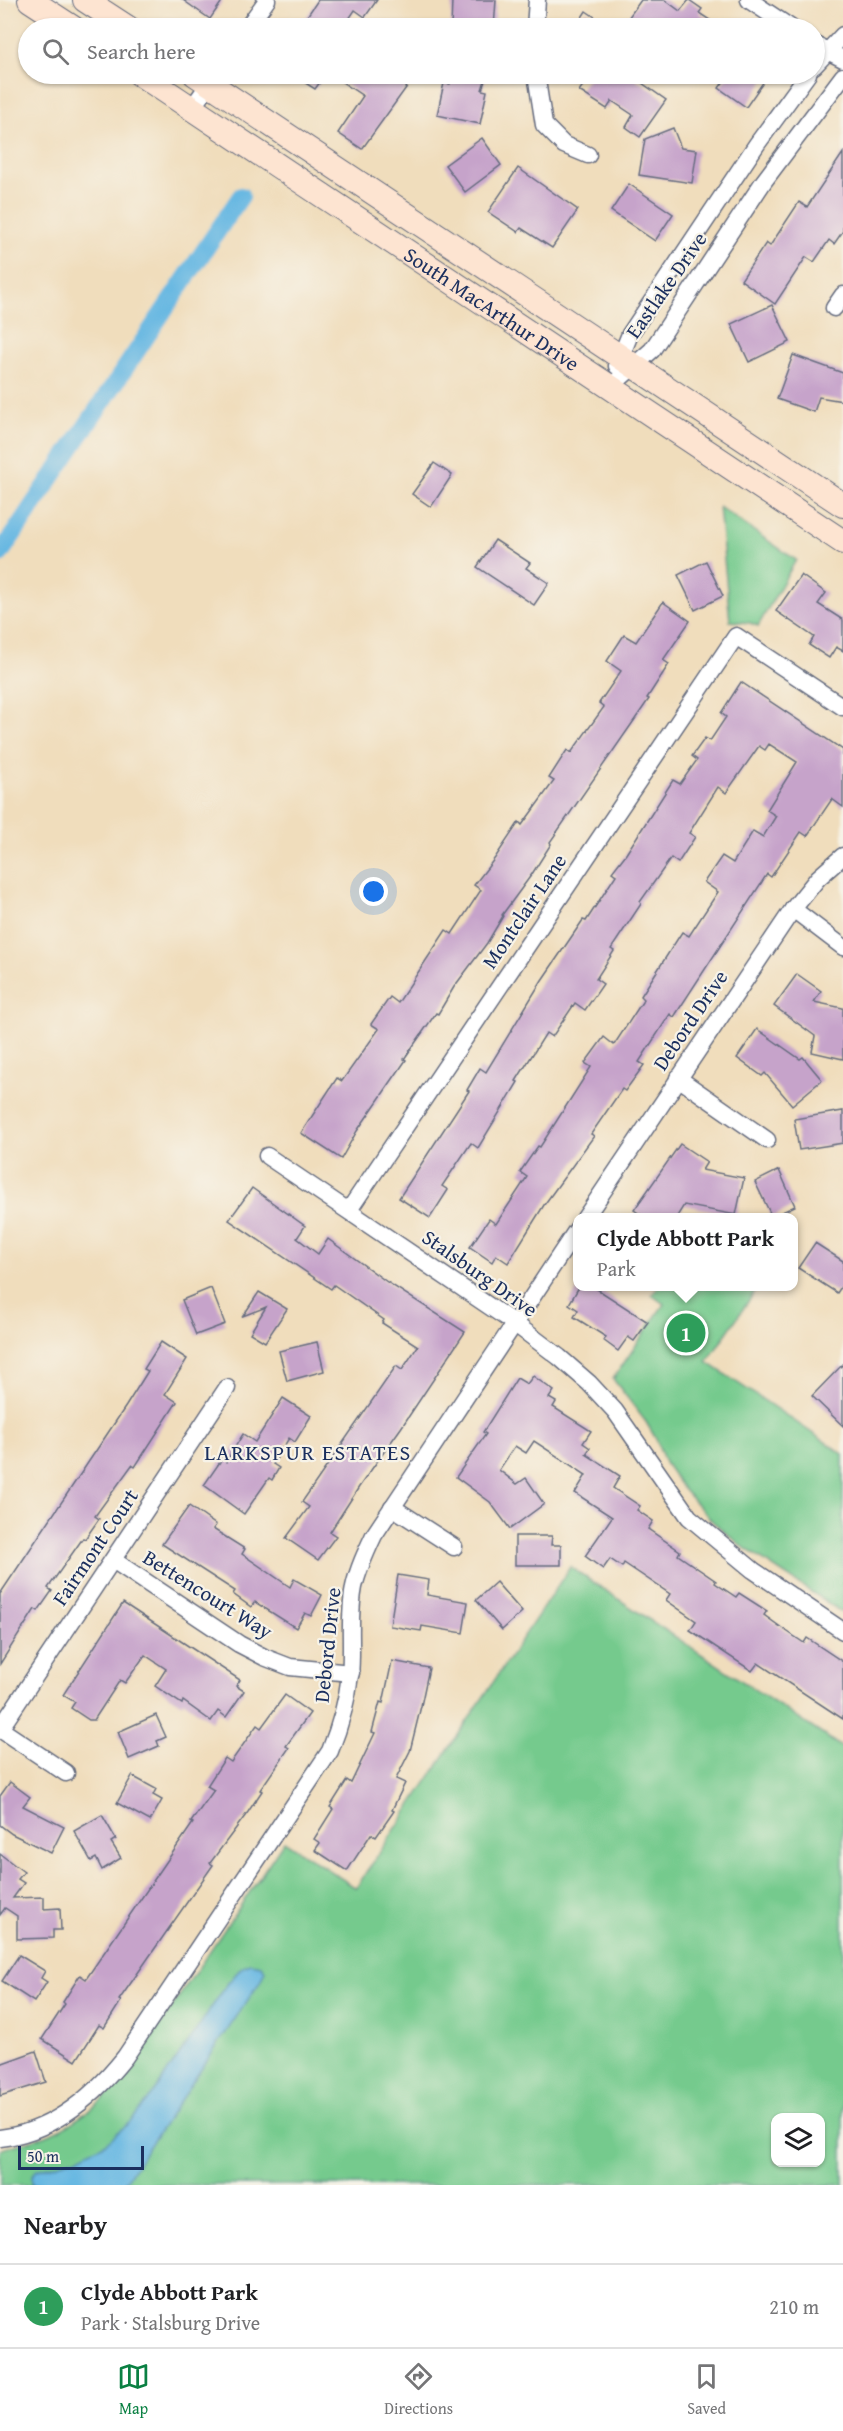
<!DOCTYPE html>
<meta charset="utf-8">
<style>
:root{--surface:#fff;--page:#f6f6f6;--text:#202124;--muted:#757577;--line:#e0e0e0;--accent:#0b8043}
body{margin:0;font-family:"Gentium Book Plus",serif;background:var(--page);color:var(--text)}
.controls{position:absolute;right:18px;bottom:18px;display:grid;overflow:hidden;border-radius:12px;box-shadow:0 2px 4px #0004}
.controls button{width:54px;height:54px;display:grid;place-items:center;padding:0;border:0;border-bottom:2px solid var(--line);background:var(--surface);color:var(--text);font:30px sans-serif}
.scale{position:absolute;left:18px;bottom:15px;width:126px;box-sizing:border-box;padding-left:6px;border:3px solid #1b2f5e;border-top:0;font-size:16px;line-height:21px;white-space:nowrap;color:#1b2f5e;-webkit-text-stroke:4px #f7f3e8;paint-order:stroke}
.you{position:absolute;left:374px;top:892px;width:21px;height:21px;margin:-15px;border:4px solid #fff;border-radius:50%;background:#1a73e8;box-shadow:0 0 0 9px #1a73e833}
.badge{display:grid;place-items:center;width:39px;height:39px;border-radius:50%;background:var(--accent);color:#fff;font-size:20px;font-weight:700}
.pin{position:absolute;translate:-50% -50%;border:3px solid #fff;box-shadow:0 2px 6px #0006}
.popup{position:absolute;left:573px;top:1213px;width:225px;height:78px;box-sizing:border-box;display:grid;place-content:center;border-radius:12px;background:var(--surface);filter:drop-shadow(0 2px 4px #0005);font-size:20px;white-space:nowrap;color:var(--muted)}
.popup b{font-size:22px;color:var(--text)}
.popup::after{content:'';position:absolute;left:50%;top:100%;margin-left:-12px;border:12px solid transparent;border-top-color:var(--surface)}
.list{margin:0;padding:0;list-style:none}
h2{display:flex;justify-content:space-between;align-items:center;height:78px;margin:0;padding:0 24px;font-size:26px}
h2 small{font-size:20px;font-weight:400;color:var(--muted)}
.list li{display:grid;grid-template-columns:39px 1fr auto;gap:18px;align-items:center;box-sizing:border-box;height:84px;padding:0 24px;border-top:2px solid var(--line)}
.list b{display:block;font-size:22px;white-space:nowrap}
.list p{margin:0;font-size:20px;white-space:nowrap;color:var(--muted)}
.list em{font-size:20px;font-style:normal;color:var(--muted)}
.icon{flex:none;width:33px;height:33px;fill:none;stroke:currentColor;stroke-width:2;stroke-linecap:round;stroke-linejoin:round}
.map{position:relative;flex:none;width:843px;height:2185px;overflow:hidden}
.search{position:absolute;background:var(--surface);box-shadow:0 2px 4px #0004;left:18px;right:18px;top:18px;height:66px;display:flex;align-items:center;gap:15px;box-sizing:border-box;padding:0 21px;border-radius:33px;color:var(--muted);font-size:22px}
.sheet{height:162px;background:var(--surface)}
nav{display:flex;justify-content:space-around;align-items:center;box-sizing:border-box;height:84px;border-top:2px solid var(--line);background:var(--surface);font-size:16px;color:var(--muted)}
nav a{display:grid;justify-items:center;gap:3px}
nav .on{color:var(--accent)}
.map>svg:first-child{display:block}
.green{fill:#75ca8d;stroke:#487c76;stroke-width:1.5;fill-rule:evenodd}
.water{fill:#67b8e2;stroke:#4174a0;stroke-width:1.5}
.lines{fill:none;stroke-linecap:round;stroke-linejoin:round}
.canal{stroke:#67b8e2;stroke-width:18}
.building{fill:#c6a3ca}
.minor-casing{stroke:#666c7f;stroke-width:19}
.secondary-casing{stroke:#666c7f;stroke-width:26}
.minor{stroke:#fff;stroke-width:16}
.secondary{stroke:#fde4d1;stroke-width:24}
.labels{text-anchor:middle;dominant-baseline:central;stroke-width:4.5;stroke-linejoin:round;paint-order:stroke}
.street-label{font-size:21px;fill:#1b2f5e;stroke:#f7f3e8}
.neighbourhood-label{font-size:22px;letter-spacing:1.5px;fill:#1b2f5e;stroke:#f7f3e8}
</style>
<div class="map">
<svg width="843" height="2185" viewBox="0 0 843 2185">
<rect width="100%" height="100%" fill="#f7f3e8"/>
<filter id="ink" filterUnits="userSpaceOnUse"><feTurbulence type="fractalNoise" baseFrequency=".0167" numOctaves="2"/><feDisplacementMap in="SourceGraphic" scale="12" xChannelSelector="R" yChannelSelector="G"/><feConvolveMatrix kernelMatrix="1 2 1 2 8 2 1 2 1" color-interpolation-filters="sRGB"/></filter>
<filter id="wash" filterUnits="userSpaceOnUse"><feTurbulence type="fractalNoise" baseFrequency=".008" numOctaves="4" result="noise"/><feDisplacementMap in="SourceGraphic" scale="24" xChannelSelector="R" yChannelSelector="G"/><feGaussianBlur stdDeviation="1.35" result="paint"/><feColorMatrix in="noise" values="0 0 0 0 0 0 0 0 0 0 0 0 0 0 0 0 0 1.4 0 .05"/><feComposite in="paint" operator="in"/></filter>
<g filter="url(#wash)">
<rect width="100%" height="100%" fill="#f0ddbc"/>
<g class="green">
<polygon points="719,507 796,560 758,626 750,623 730,621"/>
<polygon points="658,1287 758,1287 707,1362 843,1454 843,1613 743,1547 713,1522 684,1490 665,1463 656,1439 646,1422 613,1379 664,1304 652,1295"/>
<path d="M570,1567L843,1748V2185H0V2150C16,2144 33,2141 49,2134C80,2121 107,2098 128,2072L284,1841L356,1888ZM776,2118H820V2162H776Z"/>
</g>
<polygon class="water" points="250,1963 261,1965 265,1970 260,1982 123,2185 32,2185 32,2176 37,2170 77,2158 106,2143 131,2121 153,2094 228,1983 242,1967"/>
<g class="lines">
<polyline class="canal" points="0,554 241,196"/>
</g>
<g id="blocks">
<g class="building">
<polygon points="183,0 223,0 210,19"/>
<polygon points="318,0 377,0 365,17 355,10 343,28 299,28"/>
<polygon points="452,0 496,0 494,28 451,28"/>
<polygon points="641,0 665,0 680,11 689,0 702,9 699,13 722,28 621,28"/>
<polygon points="586,11 611,28 575,28"/>
<polygon points="291,74 326,74 315,89"/>
<polygon points="330,74 416,74 362,149 338,133 363,96"/>
<polygon points="452,74 487,74 482,90 487,91 480,124 437,115 444,83 450,84"/>
<polygon points="591,74 629,74 666,100 640,137 626,127 633,115 612,101 607,109 579,91"/>
<polygon points="729,74 769,74 746,107 719,88"/>
<polygon points="673,128 681,148 697,150 692,183 639,175 645,139"/>
<polygon points="482,138 501,165 465,192 445,165"/>
<polygon points="843,153 843,231 834,244 829,240 814,262 806,257 775,304 741,280 766,243 770,246 799,202 807,207"/>
<polygon points="518,168 578,210 552,248 521,228 518,232 488,212"/>
<polygon points="629,184 673,214 655,241 611,211"/>
<polygon points="772,305 790,342 749,362 731,324"/>
<polygon points="793,355 843,373 843,401 819,397 814,412 777,399"/>
<polygon points="434,463 452,475 431,507 412,494"/>
<polygon points="495,540 530,563 526,568 549,583 534,605 477,567"/>
<polygon points="706,561 723,596 695,610 678,575"/>
<polygon points="801,575 826,593 818,604 843,620 843,651 836,647 829,658 809,645 814,637 776,611"/>
<polygon points="663,602 690,621 663,660 669,664 647,698 649,699 550,842 551,844 532,874 502,915 503,916 487,943 454,987 438,1014 436,1013 404,1059 406,1060 357,1131 341,1159 301,1133 337,1078 342,1081 379,1029 371,1024 390,997 398,1003 446,930 452,934 481,890 474,885 495,858 519,822 522,825 554,781 549,778 567,750 571,753 604,707 599,703 621,671 607,661 624,635 636,642"/>
<polygon points="741,682 843,750 843,807 832,799 807,836 801,832 771,877 767,874 674,1017 670,1014 639,1062 644,1065 625,1091 622,1089 591,1134 594,1136 544,1205 508,1263 496,1255 492,1262 470,1247 489,1219 496,1224 527,1177 520,1172 538,1146 540,1147 591,1067 585,1063 604,1037 614,1045 644,999 641,996 682,932 689,936 718,892 704,882 722,856 733,863 753,831 763,837 776,816 767,810 797,762 769,744 765,750 759,746 726,793 718,787 689,833 695,837 678,863 671,858 640,902 641,904 611,949 614,951 596,979 603,984 585,1010 575,1003 552,1037 546,1033 516,1081 518,1082 478,1148 471,1143 442,1186 448,1190 430,1218 399,1198 469,1091 467,1090 480,1068 486,1072 542,980 583,920 586,921 616,875 612,872 626,854 673,780 680,784 697,760 692,756 705,738 710,741 726,717 721,713"/>
<polygon points="797,974 821,991 814,1002 843,1008 843,1059 812,1052 815,1036 774,1006"/>
<polygon points="757,1029 800,1059 803,1057 822,1080 792,1105 765,1073 762,1076 737,1058"/>
<polygon points="843,1111 843,1143 799,1150 794,1119"/>
<polygon points="680,1144 707,1162 702,1170 744,1178 736,1215 684,1205 676,1218 646,1218 634,1210"/>
<polygon points="779,1170 795,1206 772,1217 755,1182"/>
<polygon points="252,1188 305,1226 297,1238 318,1254 328,1239 387,1282 465,1332 401,1428 359,1487 330,1532 336,1536 318,1560 286,1538 309,1507 302,1502 396,1366 402,1370 418,1346 382,1323 384,1320 334,1285 331,1289 229,1220"/>
<polygon points="815,1243 843,1261 843,1284 837,1293 798,1268"/>
<polygon points="579,1287 594,1287 648,1322 634,1341 628,1337 618,1351 603,1340 606,1337 574,1317 578,1310 569,1304"/>
<polygon points="211,1288 225,1324 196,1335 182,1300"/>
<polygon points="259,1292 287,1309 265,1342 250,1333 266,1307 243,1316"/>
<polygon points="161,1342 187,1359 165,1394 177,1402 135,1467 132,1465 95,1516 99,1519 85,1539 83,1538 48,1588 52,1591 38,1611 35,1609 0,1664 0,1594 126,1406 148,1371 144,1369"/>
<polygon points="317,1342 324,1371 287,1381 279,1351"/>
<polygon points="843,1364 843,1426 812,1396"/>
<polygon points="533,1376 554,1391 549,1398 556,1402 553,1407 591,1431 583,1443 590,1448 586,1454 620,1476 613,1488 640,1506 637,1510 653,1521 648,1529 680,1551 678,1555 716,1581 715,1583 736,1597 739,1593 767,1611 764,1615 782,1628 804,1643 807,1638 843,1662 843,1719 758,1663 752,1671 690,1630 696,1621 666,1600 670,1594 624,1563 622,1567 610,1559 603,1569 585,1556 612,1517 575,1493 586,1475 534,1441 526,1453 515,1446 499,1470 517,1484 526,1478 544,1504 510,1529 490,1502 456,1477 486,1434 483,1432 517,1378 527,1384"/>
<polygon points="283,1398 311,1416 295,1442 289,1438 273,1464 279,1468 272,1480 269,1478 244,1514 204,1485 222,1459 226,1462 243,1434 255,1442"/>
<polygon points="189,1506 216,1525 213,1529 245,1549 242,1554 290,1587 294,1579 322,1595 311,1616 305,1613 296,1628 255,1602 251,1607 233,1594 235,1591 162,1544"/>
<polygon points="515,1536 552,1536 551,1545 561,1545 561,1565 515,1565"/>
<polygon points="398,1575 429,1580 427,1595 468,1602 463,1633 422,1626 421,1631 390,1626"/>
<polygon points="496,1582 522,1612 502,1630 476,1600"/>
<polygon points="123,1603 240,1680 236,1686 244,1691 226,1717 218,1711 211,1721 183,1701 182,1704 155,1686 166,1669 145,1655 125,1683 120,1680 94,1720 89,1720 71,1708 75,1702 63,1695"/>
<polygon points="392,1661 429,1668 421,1706 410,1751 396,1779 405,1783 392,1810 394,1811 376,1837 371,1834 347,1871 315,1850 320,1843 314,1839 333,1809 330,1807 347,1780 351,1783 375,1733 372,1732 380,1702 383,1703"/>
<polygon points="285,1695 310,1713 286,1746 289,1748 260,1790 262,1791 248,1812 210,1863 213,1865 119,2000 121,2001 104,2028 99,2025 76,2061 42,2039 65,2004 63,2002 80,1975 86,1979 193,1823 191,1822 214,1790 207,1786 225,1758 231,1762 257,1725 261,1728"/>
<polygon points="156,1715 166,1737 157,1741 159,1746 129,1759 118,1732"/>
<polygon points="132,1776 156,1789 153,1795 162,1800 150,1821 117,1803"/>
<polygon points="10,1782 30,1797 23,1806 64,1827 51,1853 12,1834 0,1825 0,1796"/>
<polygon points="102,1815 116,1839 111,1842 121,1858 102,1870 96,1858 91,1861 74,1831"/>
<polygon points="0,1854 24,1872 18,1879 24,1883 13,1898 44,1897 44,1909 60,1908 61,1930 53,1930 53,1938 17,1939 17,1916 5,1908 0,1915"/>
<polygon points="19,1955 45,1971 41,1978 47,1982 34,2002 2,1981"/>
<polygon points="36,2051 46,2082 0,2096 0,2064"/>
</g>
</g>
</g>
<g filter="url(#ink)">
<use href="#blocks" fill-opacity="0" stroke="#666c7f" stroke-width="1.5"/>
<g class="lines">
<g class="minor-casing">
<g id="minor">
<polyline points="749,0 791,28"/>
<polyline points="247,28 267,0"/>
<polyline points="535,28 537,0"/>
<polyline points="814,44 843,59"/>
<polyline points="814,66 843,35"/>
<polyline points="536,74 544,125 564,145 588,155"/>
<polyline points="192,108 216,74"/>
<polyline points="834,308 843,295"/>
<polyline points="617,366 630,334 757,144 808,74"/>
<polyline points="610,387 652,350 764,181 843,76"/>
<polyline points="793,909 843,947"/>
<polyline points="678,1078 767,1140"/>
<polyline points="267,1156 514,1323 559,1357 589,1383 615,1411 689,1517 753,1570 843,1631"/>
<polyline points="349,1210 736,636 843,707"/>
<polyline points="585,1218 793,909 818,878 843,856"/>
<polyline points="392,1507 454,1547"/>
<polyline points="113,1560 239,1644 264,1657 290,1667 351,1673"/>
<polyline points="0,1729 227,1388"/>
<polyline points="0,1729 66,1773"/>
<path d="M0,2138C52,2132 94,2096 125,2057L330,1751C340,1726 347,1702 350,1675C353,1646 348,1616 354,1587C358,1569 366,1552 374,1535L578,1228"/>
</g>
</g>
<g class="secondary-casing">
<g id="secondary">
<polyline points="30,0 73,28"/>
<polyline points="85,0 128,28"/>
<path id="s1" d="M140,74L843,542"/>
<polyline points="195,74 843,505"/>
</g>
</g>
<use href="#minor" class="minor"/>
<use href="#secondary" class="secondary"/>
</g>
</g>
<g class="labels">
<g class="street-label">
<text transform="translate(666 285) rotate(-55)">Eastlake Drive</text>
<text stroke="none"><textPath href="#s1" startOffset="423">South MacArthur Drive</textPath></text>
<text transform="translate(524 911) rotate(-56)">Montclair Lane</text>
<text transform="translate(690 1020) rotate(-56)">Debord Drive</text>
<text transform="translate(480 1273) rotate(35)">Stalsburg Drive</text>
<text transform="translate(95 1547) rotate(-56)">Fairmont Court</text>
<text transform="translate(208 1594) rotate(32)">Bettencourt Way</text>
<text transform="translate(327 1645) rotate(-84)">Debord Drive</text>
</g>
<g class="neighbourhood-label">
<text x="308" y="1452">LARKSPUR ESTATES</text>
</g>
</g>
</svg>
<div class="controls">
<button><svg class="icon" aria-label="layers" viewBox="0 0 24 24"><path d="M12 4l9 5-9 5-9-5zM3 14l9 5 9-5"/></svg></button>
</div>
<div class="scale">50 m</div>
<div class="you"></div>
<div class="pin badge" style="left:686px;top:1333px;background:#2e9e5b">1</div>
<div class="popup"><b>Clyde Abbott Park</b>Park</div>
<div class="search"><svg class="icon" aria-label="search" viewBox="0 0 24 24"><circle cx="10" cy="10" r="6"/><path d="M15 15l6 6"/></svg>Search here</div>
</div>
<section class="sheet">
<h2>Nearby<small></small></h2>
<ul class="list">
<li><span class="badge" style="background:#2e9e5b">1</span><div><b>Clyde Abbott Park</b><p>Park · Stalsburg Drive</p></div><em>210 m</em></li>
</ul>
</section>
<nav>
<a class="on"><svg class="icon" aria-label="map" viewBox="0 0 24 24"><path d="M3 6l6-2 6 2 6-2v14l-6 2-6-2-6 2zM9 4v14M15 6v14"/></svg>Map</a>
<a><svg class="icon" aria-label="directions" viewBox="0 0 24 24"><path d="M12 3l9 9-9 9-9-9zM9 14v-3h6M13 9l2 2-2 2"/></svg>Directions</a>
<a><svg class="icon" aria-label="saved" viewBox="0 0 24 24"><path d="M7 4h10v16l-5-4-5 4z"/></svg>Saved</a>
</nav>
